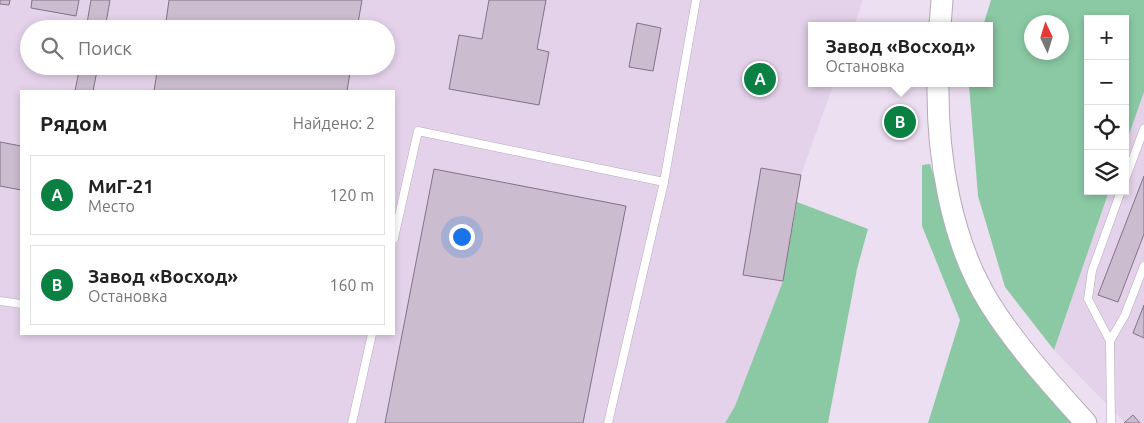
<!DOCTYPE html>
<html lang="ru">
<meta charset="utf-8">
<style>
:root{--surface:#fff;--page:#f6f6f6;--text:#222;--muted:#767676;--line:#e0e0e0;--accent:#0b8043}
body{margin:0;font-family:Ubuntu,sans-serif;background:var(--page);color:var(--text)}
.controls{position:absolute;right:15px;top:15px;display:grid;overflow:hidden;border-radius:0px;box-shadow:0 2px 8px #0003}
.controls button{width:45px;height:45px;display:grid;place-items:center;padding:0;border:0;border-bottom:1px solid var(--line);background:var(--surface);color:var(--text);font:25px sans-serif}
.compass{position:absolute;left:1024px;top:15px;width:45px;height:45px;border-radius:50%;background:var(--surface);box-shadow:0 2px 8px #0003;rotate:356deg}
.you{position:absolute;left:461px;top:236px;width:18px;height:18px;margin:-12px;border:4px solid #fff;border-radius:50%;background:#1a73e8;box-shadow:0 0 0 8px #1a73e833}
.badge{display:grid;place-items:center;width:32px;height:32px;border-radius:50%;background:var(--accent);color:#fff;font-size:16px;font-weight:700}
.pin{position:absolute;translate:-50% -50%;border:2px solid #fff;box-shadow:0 1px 5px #0006}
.popup{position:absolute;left:808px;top:22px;width:185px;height:65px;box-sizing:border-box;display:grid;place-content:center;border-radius:0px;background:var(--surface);filter:drop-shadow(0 1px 4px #0005);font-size:16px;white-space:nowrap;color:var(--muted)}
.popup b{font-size:19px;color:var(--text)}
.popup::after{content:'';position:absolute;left:50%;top:100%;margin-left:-10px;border:10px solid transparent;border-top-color:var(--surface)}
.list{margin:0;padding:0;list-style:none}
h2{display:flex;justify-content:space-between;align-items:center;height:65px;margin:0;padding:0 20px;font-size:21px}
h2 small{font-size:16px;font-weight:400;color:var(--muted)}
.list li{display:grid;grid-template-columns:32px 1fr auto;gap:15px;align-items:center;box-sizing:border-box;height:80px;margin:0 10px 10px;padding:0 10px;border:1px solid var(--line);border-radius:0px}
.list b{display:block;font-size:19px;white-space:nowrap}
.list p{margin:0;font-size:16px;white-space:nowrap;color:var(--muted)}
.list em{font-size:16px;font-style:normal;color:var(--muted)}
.icon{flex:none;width:28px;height:28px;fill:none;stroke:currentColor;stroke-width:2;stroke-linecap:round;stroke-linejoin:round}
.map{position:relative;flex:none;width:1144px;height:423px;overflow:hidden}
.search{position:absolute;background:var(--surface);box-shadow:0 2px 8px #0003;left:20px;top:20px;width:375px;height:55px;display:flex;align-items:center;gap:12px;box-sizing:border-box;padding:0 18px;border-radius:28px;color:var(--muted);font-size:19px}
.panel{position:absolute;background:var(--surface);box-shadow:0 2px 8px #0003;left:20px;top:90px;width:375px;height:245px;border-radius:0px}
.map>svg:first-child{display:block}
.built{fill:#e4d2ea;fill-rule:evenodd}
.green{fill:#8ac9a3;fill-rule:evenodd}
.building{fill:#cbbdcf;stroke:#807384}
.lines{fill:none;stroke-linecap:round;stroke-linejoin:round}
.service-casing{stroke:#b6a9bb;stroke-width:9}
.secondary-casing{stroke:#b6a9bb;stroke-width:23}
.service{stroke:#fff;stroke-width:8}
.secondary{stroke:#fff;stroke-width:21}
</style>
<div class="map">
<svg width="1144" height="423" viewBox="0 0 1144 423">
<rect width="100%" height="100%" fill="#eddff2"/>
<g class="built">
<path d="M0,0H863L854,26H811V83H834L801,175L783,281L735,406L725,423H0ZM29,29H386V66H29ZM21,91H394V334H21Z"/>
<polygon points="1144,92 1144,423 1125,423 1054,350 1109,191 1125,191 1125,146"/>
</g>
<g class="green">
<path d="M991,0H1144V92L1125,146V19H1088V191H1109L1054,350L1005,287L978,196L969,85V83H989V26H983ZM1032,22H1062V52H1032Z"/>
<polygon points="930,164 960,262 1076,423 928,423 960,320 922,226 922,165"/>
<polygon points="797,202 868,229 857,269 828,423 725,423 735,406 783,281"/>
</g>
<g class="building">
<polygon points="0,0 10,0 9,5 0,4"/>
<polygon points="32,0 79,0 76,16 31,8"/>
<polygon points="91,0 110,0 105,29 86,29"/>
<polygon points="169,0 362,0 357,29 165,29"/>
<polygon points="489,0 546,0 537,49 549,52 539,105 449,89 459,35 482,39"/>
<polygon points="637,23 661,28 653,71 629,67"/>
<polygon points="80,66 98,66 93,91 75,91"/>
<polygon points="158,66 351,66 347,91 154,91"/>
<polygon points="0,142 21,146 21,190 0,186"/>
<polygon points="761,168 801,175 783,281 743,275"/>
<polygon points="434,169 626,206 583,423 385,423"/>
<polygon points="1144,176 1144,234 1118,302 1098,295"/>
<polygon points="1144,305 1144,338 1133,333"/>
<polygon points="1133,415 1140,423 1124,423"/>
</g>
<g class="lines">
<g class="service-casing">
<g id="service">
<polyline points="1125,180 1144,129"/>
<polyline points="394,238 418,131 664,182"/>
<polyline points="0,301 21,304"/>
<polyline points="1110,341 1088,299 1092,271 1121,191"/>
<polyline points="352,423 372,334"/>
<polyline points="608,423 664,182 696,0"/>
<polyline points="1111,423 1110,341 1125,315 1144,266"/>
</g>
</g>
<g class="secondary-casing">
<g id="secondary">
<polyline points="940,26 942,0"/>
<path d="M938,83C937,156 951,242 990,304C1017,347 1052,385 1086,423"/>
</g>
</g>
<use href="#service" class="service"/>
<use href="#secondary" class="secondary"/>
</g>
</svg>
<div class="controls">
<button>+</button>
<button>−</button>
<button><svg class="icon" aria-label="locate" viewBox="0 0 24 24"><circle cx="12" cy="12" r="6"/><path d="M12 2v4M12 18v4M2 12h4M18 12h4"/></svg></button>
<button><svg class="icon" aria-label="layers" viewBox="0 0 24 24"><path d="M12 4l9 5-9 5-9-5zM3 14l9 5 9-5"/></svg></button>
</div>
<svg class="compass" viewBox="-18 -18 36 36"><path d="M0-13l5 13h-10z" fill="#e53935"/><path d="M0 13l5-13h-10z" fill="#767676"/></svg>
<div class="you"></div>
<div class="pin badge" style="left:760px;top:79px">A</div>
<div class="pin badge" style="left:900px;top:122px">B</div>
<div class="popup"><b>Завод «Восход»</b>Остановка</div>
<div class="search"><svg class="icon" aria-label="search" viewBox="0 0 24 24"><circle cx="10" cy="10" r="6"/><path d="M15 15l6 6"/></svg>Поиск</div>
<section class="panel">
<h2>Рядом<small>Найдено: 2</small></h2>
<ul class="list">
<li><span class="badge">A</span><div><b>МиГ-21</b><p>Место</p></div><em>120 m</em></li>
<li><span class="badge">B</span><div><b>Завод «Восход»</b><p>Остановка</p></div><em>160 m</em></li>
</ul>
</section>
</div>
